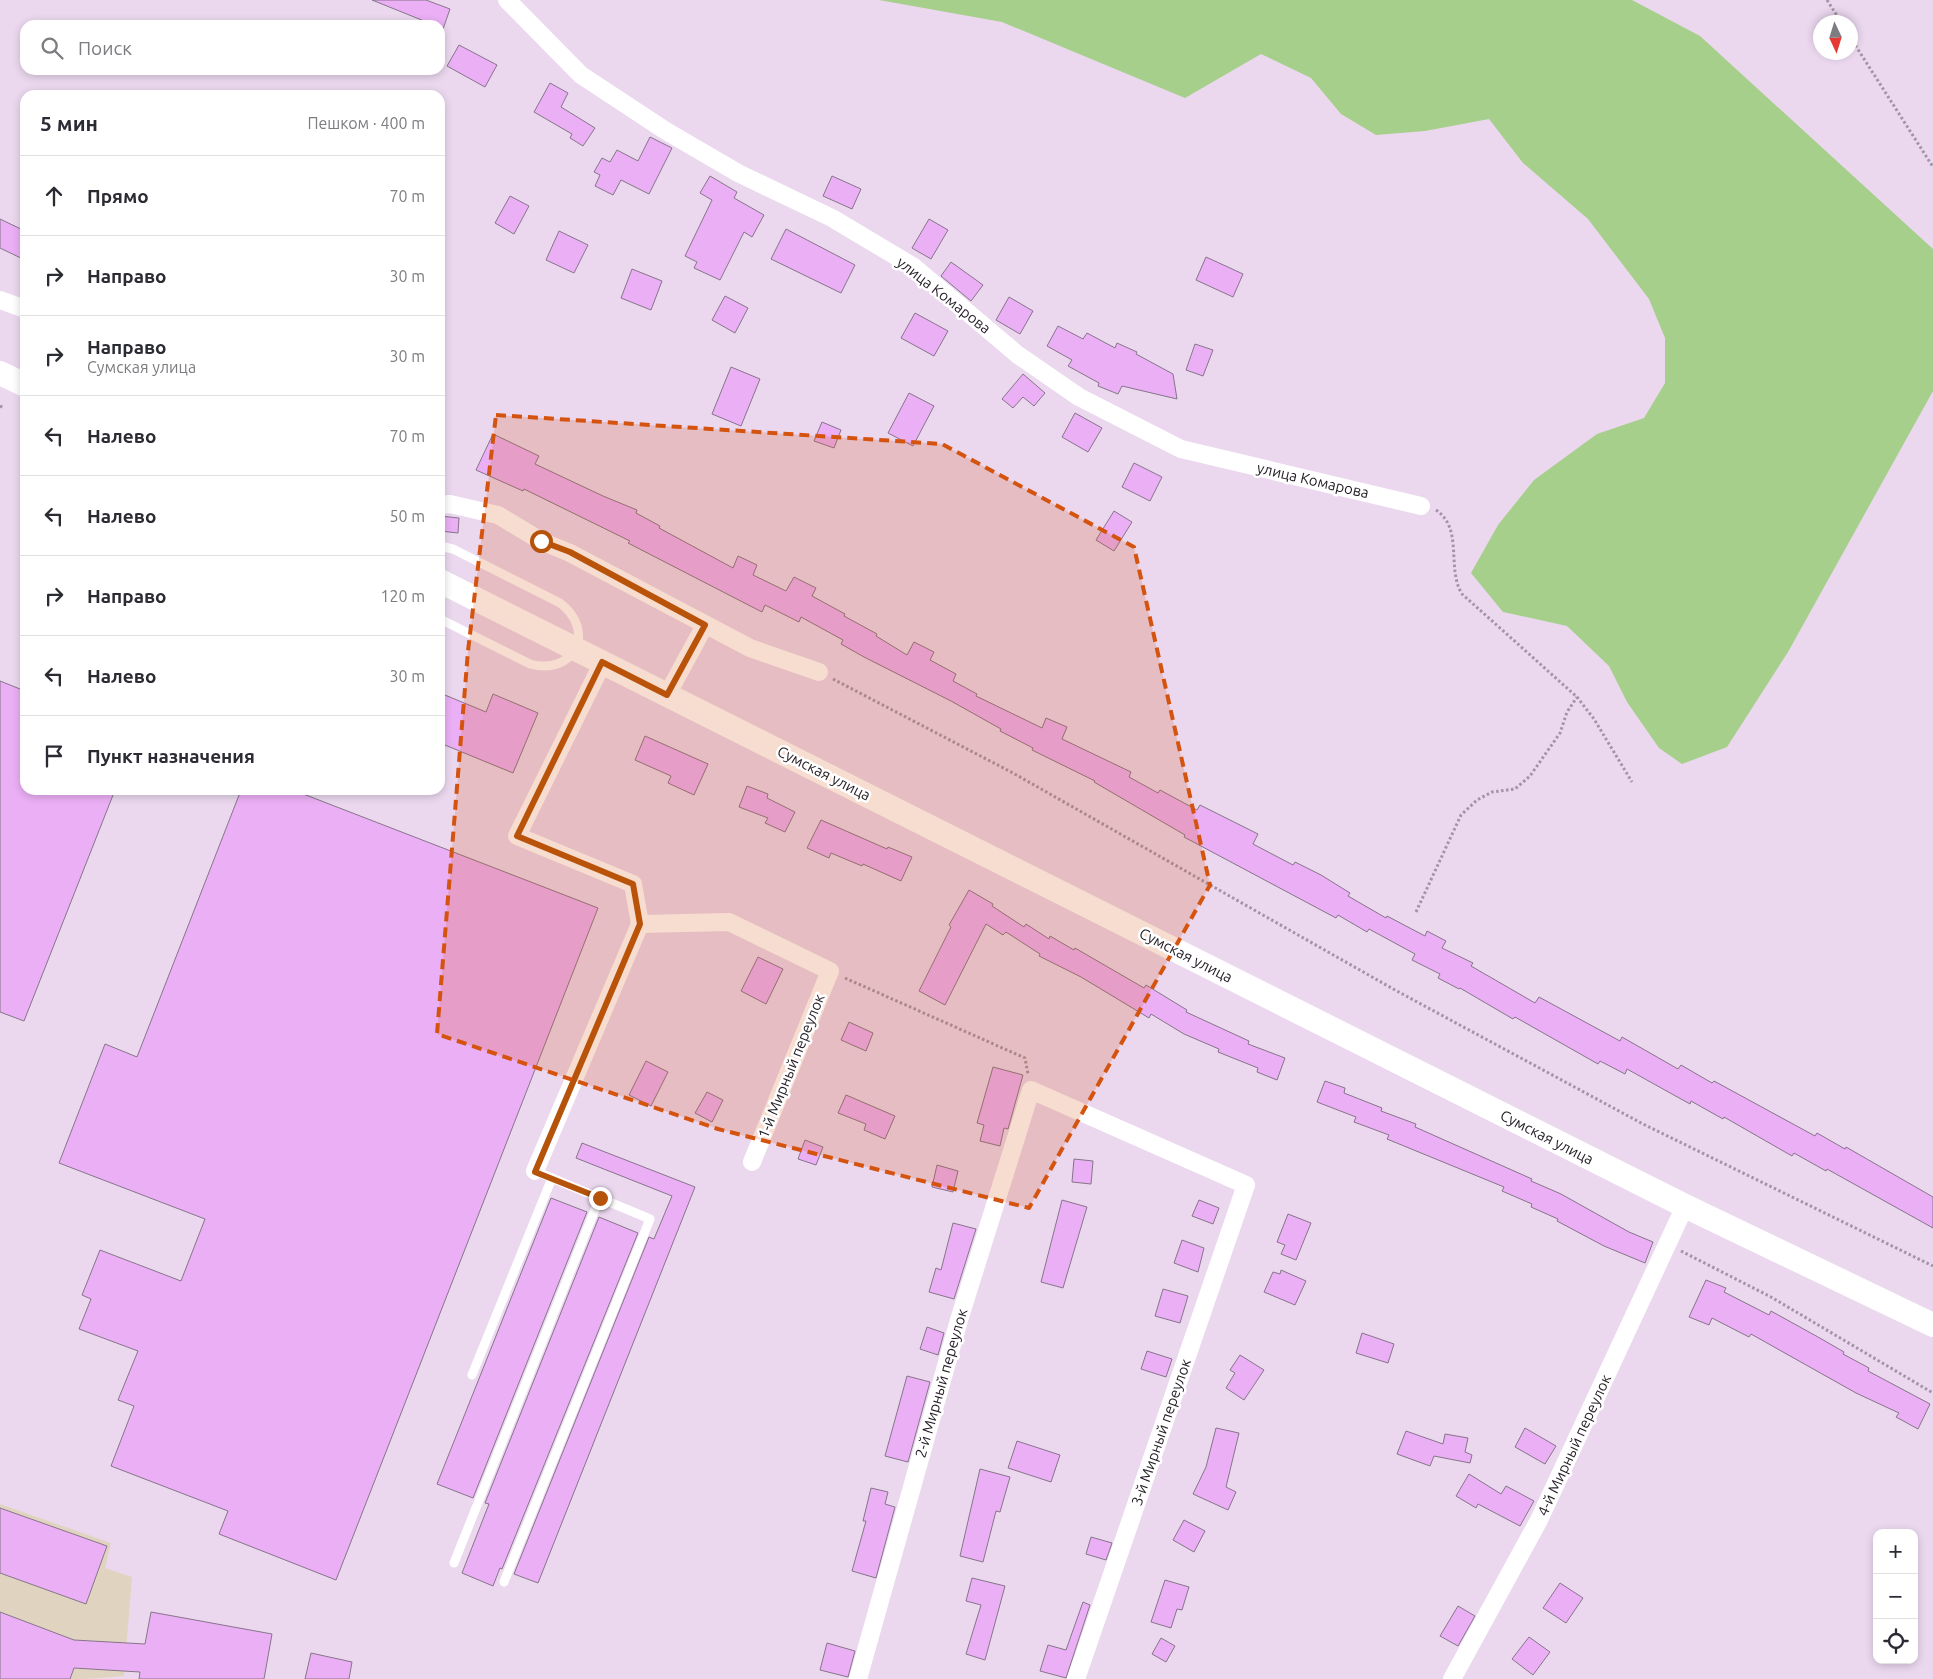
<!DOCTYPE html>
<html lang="ru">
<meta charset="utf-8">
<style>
:root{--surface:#fff;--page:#f2f2f3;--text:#2b2b33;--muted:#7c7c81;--line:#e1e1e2}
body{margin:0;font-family:Ubuntu,sans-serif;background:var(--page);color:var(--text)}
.controls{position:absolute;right:15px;bottom:15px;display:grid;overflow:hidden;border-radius:10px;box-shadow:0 2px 8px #0003}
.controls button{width:45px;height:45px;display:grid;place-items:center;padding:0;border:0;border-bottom:1px solid var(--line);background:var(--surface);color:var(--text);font:25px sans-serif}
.compass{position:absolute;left:1813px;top:15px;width:45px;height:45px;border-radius:50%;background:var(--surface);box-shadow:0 2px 8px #0003;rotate:176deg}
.stop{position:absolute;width:15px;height:15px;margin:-11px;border:4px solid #b45309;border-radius:50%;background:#fff}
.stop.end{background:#b45309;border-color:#fff;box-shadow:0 1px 5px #0008}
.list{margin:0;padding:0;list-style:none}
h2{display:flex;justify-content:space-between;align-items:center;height:65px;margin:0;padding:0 20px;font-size:21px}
h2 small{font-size:16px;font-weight:400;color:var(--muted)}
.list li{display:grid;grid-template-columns:32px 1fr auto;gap:15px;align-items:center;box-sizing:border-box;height:80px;padding:0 20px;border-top:1px solid var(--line)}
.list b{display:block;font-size:19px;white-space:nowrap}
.list p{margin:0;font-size:16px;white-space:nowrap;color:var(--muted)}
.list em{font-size:16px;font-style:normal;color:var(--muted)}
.icon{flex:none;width:28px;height:28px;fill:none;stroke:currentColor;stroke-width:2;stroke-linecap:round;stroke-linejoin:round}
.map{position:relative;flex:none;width:1933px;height:1679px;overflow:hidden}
.search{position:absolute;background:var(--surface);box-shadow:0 2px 8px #0003;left:20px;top:20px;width:425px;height:55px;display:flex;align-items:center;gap:12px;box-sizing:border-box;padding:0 18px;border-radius:15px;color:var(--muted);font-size:19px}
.panel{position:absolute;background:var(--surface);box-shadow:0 2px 8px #0003;left:20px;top:90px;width:425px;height:705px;border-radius:15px}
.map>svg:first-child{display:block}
.commercial{fill:#e0d4c0}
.green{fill:#a5cf8a}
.building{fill:#ebaff5;stroke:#867589}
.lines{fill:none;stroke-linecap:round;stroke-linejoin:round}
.path{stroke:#a294a5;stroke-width:3;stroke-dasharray:2.5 2.5;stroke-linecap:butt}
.lane{stroke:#fff;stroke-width:9}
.street{stroke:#fff;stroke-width:18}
.secondary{stroke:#fff;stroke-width:24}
.route{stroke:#b45309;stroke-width:6}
.marked{fill:#d4530e;fill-opacity:0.2;stroke:#d4530e;stroke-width:4;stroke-dasharray:10 6;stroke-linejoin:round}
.labels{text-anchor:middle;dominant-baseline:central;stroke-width:5;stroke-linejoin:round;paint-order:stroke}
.street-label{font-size:15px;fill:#221b23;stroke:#fff}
</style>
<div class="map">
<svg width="1933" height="1679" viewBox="0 0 1933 1679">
<rect width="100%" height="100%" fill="#ebd8ef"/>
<polygon class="commercial" points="0,1504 111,1543 105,1568 132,1577 124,1676 88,1679 0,1679"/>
<polygon class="green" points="879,0 1632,0 1700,36 1933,249 1933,391 1788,652 1727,747 1682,764 1659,748 1627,702 1609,666 1567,626 1503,612 1471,573 1498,525 1534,480 1597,434 1644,418 1665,383 1665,338 1649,299 1588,219 1523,163 1489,119 1425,131 1376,135 1341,114 1311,78 1261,54 1185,98 1002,22"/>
<g class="building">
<polygon points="372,0 426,0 450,9 443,29 440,25 434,25"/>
<polygon points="459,45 497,65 485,87 447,66"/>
<polygon points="550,83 568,93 561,107 595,128 583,146 570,138 572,134 534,112"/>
<polygon points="650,137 672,148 649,194 621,180 613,195 595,186 600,175 594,172 602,158 610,162 617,150 638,161"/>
<polygon points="710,176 737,192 734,198 764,215 752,237 744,232 720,280 694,268 697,262 685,256 712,200 700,193"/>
<polygon points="832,176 861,189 852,209 823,196"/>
<polygon points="510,196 529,206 514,234 495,223"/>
<polygon points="0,219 25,231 25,260 0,248"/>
<polygon points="929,219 948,230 931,259 912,248"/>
<polygon points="786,229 855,265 841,293 771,259"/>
<polygon points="559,231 588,245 574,273 546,260"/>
<polygon points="1206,257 1243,274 1233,297 1196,280"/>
<polygon points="951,262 983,285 971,301 941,276"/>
<polygon points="632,269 662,281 651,310 621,298"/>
<polygon points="725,296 748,308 735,333 712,320"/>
<polygon points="1009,297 1033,311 1020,334 996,320"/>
<polygon points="915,313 948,331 934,356 901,338"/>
<polygon points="1058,326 1083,339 1087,333 1115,348 1117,343 1137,352 1136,354 1173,374 1177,399 1122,386 1118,394 1098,386 1099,383 1068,366 1072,360 1047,346"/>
<polygon points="1195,344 1213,350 1203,376 1186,370"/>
<polygon points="731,367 760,379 741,426 712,414"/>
<polygon points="1023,374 1045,393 1034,406 1023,397 1013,408 1002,399"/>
<polygon points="909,393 934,406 913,446 888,433"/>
<polygon points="1075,413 1102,428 1088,452 1062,437"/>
<polygon points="822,422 841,430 834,448 814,441"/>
<polygon points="493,434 539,456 535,464 603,496 637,510 636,513 660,526 659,528 733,568 738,556 757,565 753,575 786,591 794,577 816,588 812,596 845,614 844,616 877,634 876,636 907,655 914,642 934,652 930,660 956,674 953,681 977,694 976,696 1042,728 1046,718 1067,727 1062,739 1131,772 1129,777 1158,793 1160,790 1197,810 1200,805 1258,834 1253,844 1293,865 1295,862 1321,875 1350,893 1348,896 1386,918 1387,916 1425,936 1427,931 1446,941 1442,948 1473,963 1471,966 1535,1003 1539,997 1620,1041 1622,1037 1678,1069 1681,1065 1712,1083 1714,1081 1815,1136 1817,1133 1845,1149 1846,1147 1933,1197 1933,1228 1827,1169 1826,1171 1794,1153 1792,1156 1724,1117 1723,1119 1691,1101 1690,1104 1627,1069 1625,1074 1600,1061 1598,1064 1515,1017 1513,1019 1460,988 1459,989 1438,978 1440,974 1412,960 1415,954 1369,929 1367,932 1338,915 1336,918 1184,837 1185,835 1094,782 1095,781 1032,750 1033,748 1000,731 1001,729 951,701 864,657 841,644 843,640 801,617 799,622 765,605 762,612 628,543 630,541 524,489 523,491 476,470"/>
<polygon points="1134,463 1162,477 1150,501 1122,487"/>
<polygon points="1114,511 1132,522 1114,551 1096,540"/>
<polygon points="440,516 459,518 458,533 440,531"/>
<polygon points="0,681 25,691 25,790 115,790 24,1021 0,1012"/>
<polygon points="440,693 486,712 493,694 538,713 513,773 440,743"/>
<polygon points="645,736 708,764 694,795 668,783 671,776 635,760"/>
<polygon points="747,786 768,794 767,798 795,812 785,832 765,823 768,818 739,807"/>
<polygon points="241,790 293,790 598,908 336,1580 219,1534 228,1511 111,1466 134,1406 118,1400 138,1351 79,1329 91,1299 82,1295 100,1250 181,1281 205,1219 59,1163 105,1044 137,1057"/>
<polygon points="821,820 887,849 888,847 912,857 901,881 863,864 862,866 831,853 829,858 807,848"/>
<polygon points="969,890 993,904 992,906 1024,927 1026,924 1049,939 1050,936 1074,950 1075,948 1144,988 1146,985 1187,1010 1186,1012 1249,1041 1248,1044 1285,1058 1277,1080 1257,1072 1258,1068 1218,1052 1219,1049 1184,1034 1151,1014 1149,1018 1081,977 1039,956 1040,954 1006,932 1003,935 986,924 945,1005 919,991 951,927 949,925"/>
<polygon points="758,957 783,969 766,1004 741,991"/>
<polygon points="849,1022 873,1033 866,1051 841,1040"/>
<polygon points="646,1061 668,1072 651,1106 629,1095"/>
<polygon points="993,1067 1023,1075 1008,1129 1004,1128 1000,1146 980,1141 984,1125 977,1123"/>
<polygon points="1325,1081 1345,1088 1344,1093 1382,1108 1381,1111 1416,1124 1415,1127 1532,1179 1531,1181 1561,1194 1629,1232 1653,1242 1645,1263 1604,1246 1557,1221 1558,1219 1531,1207 1532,1204 1502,1191 1504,1187 1387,1139 1389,1135 1354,1122 1356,1117 1317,1102"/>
<polygon points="707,1092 723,1100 712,1122 695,1113"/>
<polygon points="846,1095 895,1116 885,1139 864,1130 866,1124 838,1113"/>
<polygon points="805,1140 823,1147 816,1165 798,1159"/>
<polygon points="582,1143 695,1187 538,1583 514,1574 649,1237 654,1239 672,1196 576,1158"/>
<polygon points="1074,1159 1093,1161 1091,1184 1072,1182"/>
<polygon points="937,1165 958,1171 953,1192 932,1187"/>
<polygon points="551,1198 587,1212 473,1498 437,1484"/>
<polygon points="1062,1200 1087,1207 1063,1288 1041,1282"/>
<polygon points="1199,1200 1219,1208 1213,1224 1192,1216"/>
<polygon points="1288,1214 1311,1223 1296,1260 1281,1254 1285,1245 1277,1242"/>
<polygon points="599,1217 638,1233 502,1569 500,1568 493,1586 462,1573 489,1504 485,1503"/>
<polygon points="953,1223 976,1229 954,1299 929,1292 936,1268 941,1270"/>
<polygon points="1182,1240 1204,1248 1198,1272 1174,1263"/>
<polygon points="1281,1270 1306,1281 1295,1305 1264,1292 1273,1272 1280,1274"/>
<polygon points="1706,1280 1726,1288 1724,1292 1769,1315 1771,1311 1818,1337 1844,1352 1843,1354 1869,1368 1868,1371 1930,1404 1918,1429 1896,1417 1899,1413 1856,1393 1751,1334 1749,1337 1712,1318 1709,1325 1689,1317"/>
<polygon points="1163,1289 1188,1296 1180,1323 1155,1316"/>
<polygon points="927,1327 944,1333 938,1355 920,1349"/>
<polygon points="1362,1333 1394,1344 1388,1363 1356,1353"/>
<polygon points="1147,1351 1172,1359 1166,1377 1141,1369"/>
<polygon points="1240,1355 1264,1370 1244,1400 1226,1388 1235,1373 1230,1370"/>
<polygon points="907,1376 930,1382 908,1462 885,1456"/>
<polygon points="1216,1428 1239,1433 1226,1487 1236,1492 1228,1510 1193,1494 1206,1467"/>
<polygon points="1525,1428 1556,1446 1545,1464 1515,1447"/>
<polygon points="1406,1431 1443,1444 1445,1434 1468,1438 1465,1452 1472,1455 1470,1463 1434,1456 1430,1466 1397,1454"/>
<polygon points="1017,1441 1060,1455 1051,1482 1008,1468"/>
<polygon points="980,1469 1010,1477 1000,1512 996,1511 983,1562 960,1556"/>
<polygon points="1469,1474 1501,1494 1506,1486 1534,1501 1520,1526 1478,1504 1476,1508 1456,1496"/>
<polygon points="871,1488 888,1492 885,1504 895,1507 876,1578 852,1571 866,1521 863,1521"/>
<polygon points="0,1508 107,1546 86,1604 0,1573"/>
<polygon points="1184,1520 1205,1531 1194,1552 1173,1540"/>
<polygon points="1091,1537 1112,1543 1106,1560 1086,1554"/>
<polygon points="972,1578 1005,1586 985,1660 966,1654 981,1605 966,1601"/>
<polygon points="1165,1580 1189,1587 1182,1610 1177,1609 1171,1628 1151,1622"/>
<polygon points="1560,1583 1583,1598 1566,1623 1543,1608"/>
<polygon points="1083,1602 1090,1605 1066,1678 1040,1671 1048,1645 1066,1650"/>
<polygon points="1458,1606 1475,1616 1458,1646 1440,1636"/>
<polygon points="0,1612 74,1640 145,1644 151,1612 272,1634 264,1679 139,1679 140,1672 74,1668 70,1679 0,1679"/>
<polygon points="1529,1637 1550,1652 1533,1675 1512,1659"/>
<polygon points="1161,1638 1175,1646 1166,1662 1152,1654"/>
<polygon points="827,1643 855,1651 848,1677 820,1670"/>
<polygon points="311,1653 352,1662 349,1679 305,1679"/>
</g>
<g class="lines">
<g class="path">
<polyline points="1827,0 1841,22"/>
<polyline points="1850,37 1933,167"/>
<polyline points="0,406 4,408"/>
<path d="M1436,510C1464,529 1446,568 1462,594L1577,697L1594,719L1632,782"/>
<polyline points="833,679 1013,773 1395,990 1643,1124 1933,1266"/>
<polyline points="1416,912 1461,815 1477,800 1492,792 1515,789 1530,776 1560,733 1567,712 1577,697"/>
<polyline points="845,978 1025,1058 1028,1074"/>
<polyline points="1681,1251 1771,1297 1933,1393"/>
</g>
<g class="lane">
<path d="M440,546L453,549L560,603C597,631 574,676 530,664L440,619"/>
<polyline points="472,1375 552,1178"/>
<polyline points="454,1563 600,1197"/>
<polyline points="504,1582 650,1219 535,1171"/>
</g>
<g class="street">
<polyline points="507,0 581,75 666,131 738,173 832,218 914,267 1018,355 1079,397 1181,449 1421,506"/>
<polyline points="0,300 25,309"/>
<polyline points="440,505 450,504 498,515 541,541 570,553 750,648 819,672"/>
<polyline points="603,662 517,836 633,884 640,924 729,922 830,971 752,1162"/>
<polyline points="667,695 705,625"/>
<polyline points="535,1171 640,924"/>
<polyline points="858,1679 959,1320 1031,1090 1246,1185 1076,1679"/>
<polyline points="1452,1679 1539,1520 1685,1206"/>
</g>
<g class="secondary">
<polyline points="0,373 25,385"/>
<polyline points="440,581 1685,1206 1933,1325"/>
</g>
</g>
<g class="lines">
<polyline class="route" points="541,541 570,552 705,625 667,695 602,662 517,836 633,884 640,924 535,1172 600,1198"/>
</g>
<path class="marked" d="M496,415L942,444L1134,547L1210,885L1029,1208L718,1129L437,1034L468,651Z"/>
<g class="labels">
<g class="street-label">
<text transform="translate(944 295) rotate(38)">улица Комарова</text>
<text transform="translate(1313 480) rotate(13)">улица Комарова</text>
<text transform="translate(824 773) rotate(27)">Сумская улица</text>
<text transform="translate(1186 955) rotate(27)">Сумская улица</text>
<text transform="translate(791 1066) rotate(-68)">1-й Мирный переулок</text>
<text transform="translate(1547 1137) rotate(27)">Сумская улица</text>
<text transform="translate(941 1383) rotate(-74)">2-й Мирный переулок</text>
<text transform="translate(1161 1432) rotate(-71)">3-й Мирный переулок</text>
<text transform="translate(1574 1445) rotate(-65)">4-й Мирный переулок</text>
</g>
</g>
</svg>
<div class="controls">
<button>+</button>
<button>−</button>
<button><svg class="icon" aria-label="locate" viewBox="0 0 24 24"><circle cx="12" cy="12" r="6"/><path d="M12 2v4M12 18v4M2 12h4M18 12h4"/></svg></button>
</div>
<svg class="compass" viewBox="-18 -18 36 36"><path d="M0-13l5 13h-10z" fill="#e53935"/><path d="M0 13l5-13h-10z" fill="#7c7c81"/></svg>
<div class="stop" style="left:541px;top:541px"></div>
<div class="stop end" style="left:600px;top:1198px"></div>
<div class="search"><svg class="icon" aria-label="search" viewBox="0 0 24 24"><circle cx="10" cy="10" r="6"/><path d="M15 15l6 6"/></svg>Поиск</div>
<section class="panel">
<h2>5 мин<small>Пешком · 400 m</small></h2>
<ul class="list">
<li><svg class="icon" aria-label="ahead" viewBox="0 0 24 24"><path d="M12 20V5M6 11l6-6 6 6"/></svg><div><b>Прямо</b></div><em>70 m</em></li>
<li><svg class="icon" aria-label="right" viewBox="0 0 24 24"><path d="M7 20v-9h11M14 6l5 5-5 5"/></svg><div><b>Направо</b></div><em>30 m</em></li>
<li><svg class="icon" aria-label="right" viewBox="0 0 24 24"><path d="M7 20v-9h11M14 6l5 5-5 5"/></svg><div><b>Направо</b><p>Сумская улица</p></div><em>30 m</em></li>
<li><svg class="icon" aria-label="left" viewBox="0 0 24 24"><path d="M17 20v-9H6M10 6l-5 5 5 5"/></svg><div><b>Налево</b></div><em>70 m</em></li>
<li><svg class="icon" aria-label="left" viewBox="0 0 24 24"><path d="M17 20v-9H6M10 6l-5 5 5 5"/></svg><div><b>Налево</b></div><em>50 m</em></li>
<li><svg class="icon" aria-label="right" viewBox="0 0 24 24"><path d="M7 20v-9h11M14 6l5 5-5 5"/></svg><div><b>Направо</b></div><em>120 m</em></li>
<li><svg class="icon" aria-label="left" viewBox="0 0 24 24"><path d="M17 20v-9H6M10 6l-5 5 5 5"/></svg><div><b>Налево</b></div><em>30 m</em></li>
<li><svg class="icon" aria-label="arrive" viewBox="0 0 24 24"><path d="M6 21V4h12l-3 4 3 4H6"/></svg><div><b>Пункт назначения</b></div></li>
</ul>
</section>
</div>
